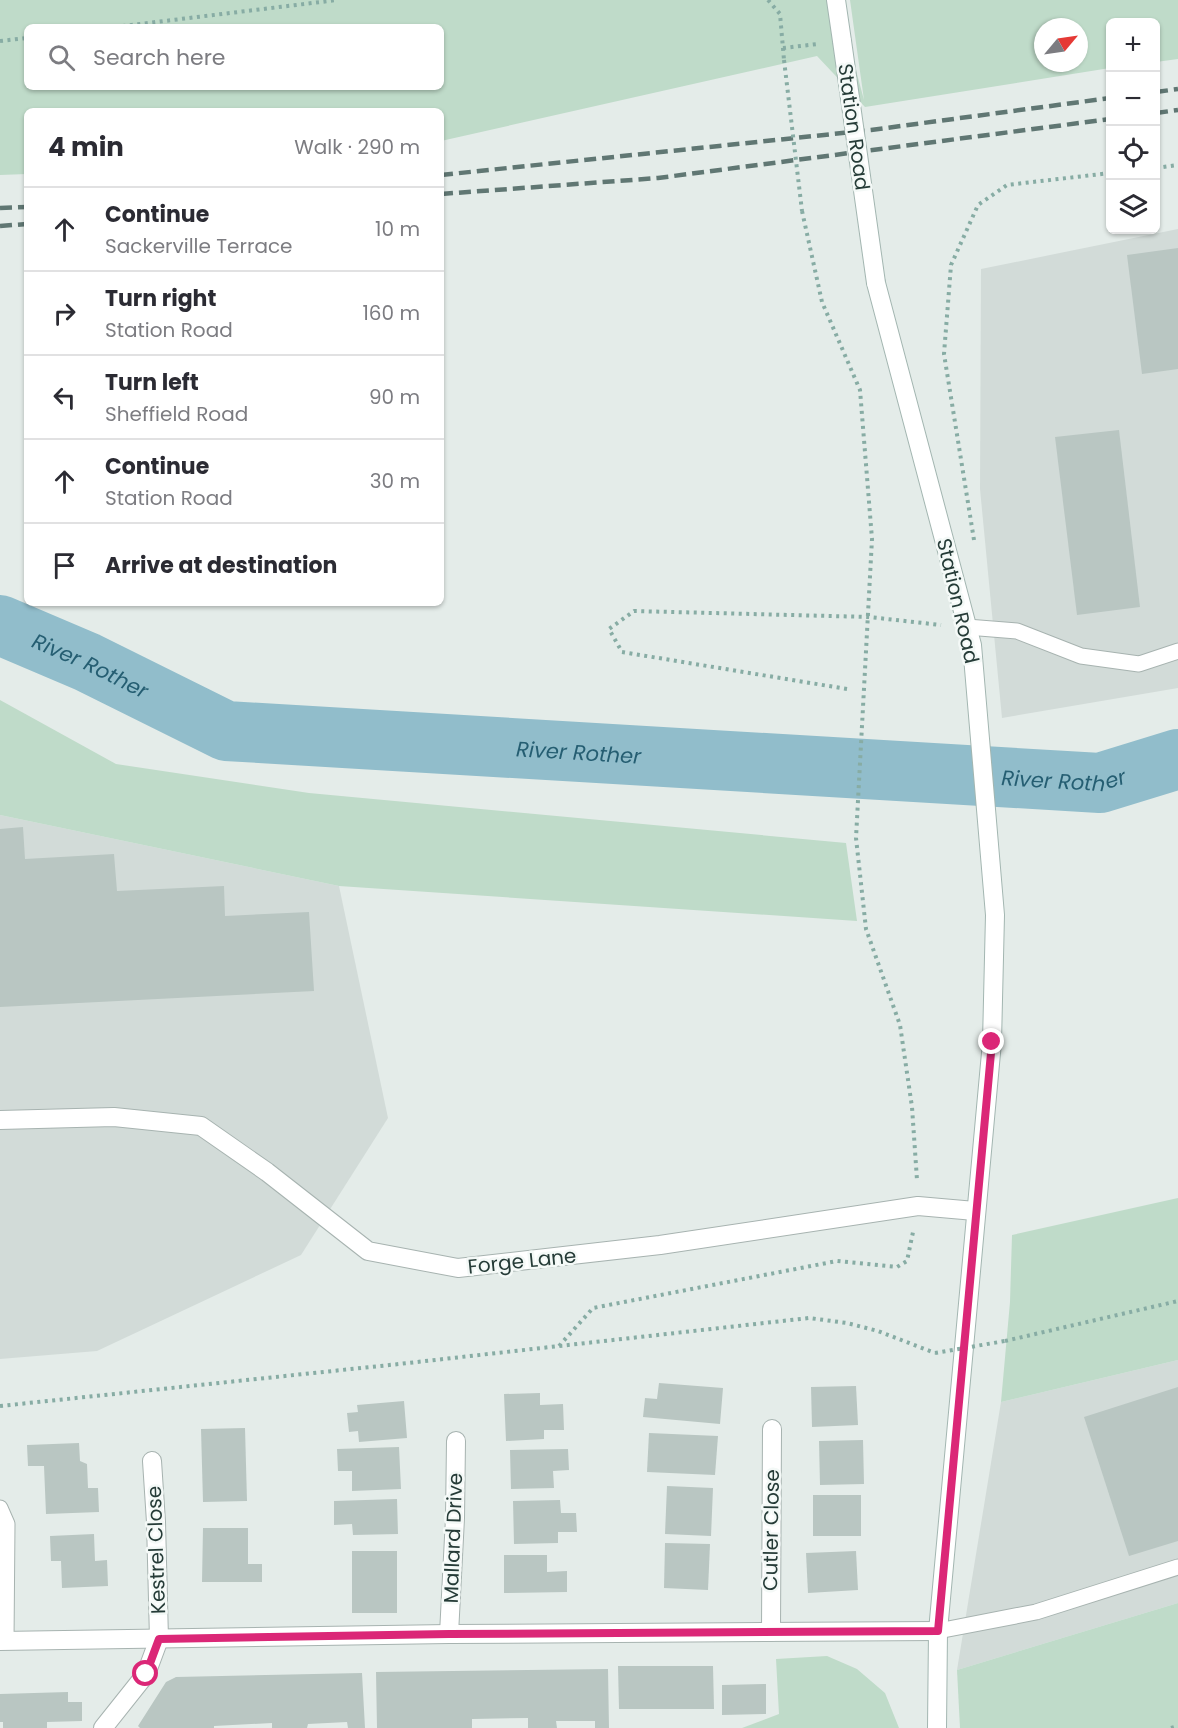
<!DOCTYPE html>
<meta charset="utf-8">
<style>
:root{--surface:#fff;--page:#f2f2f3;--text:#2b2b33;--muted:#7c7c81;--line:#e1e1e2}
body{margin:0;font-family:Poppins,sans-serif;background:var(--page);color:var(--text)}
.controls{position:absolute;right:18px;top:18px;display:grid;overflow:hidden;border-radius:9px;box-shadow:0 2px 4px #0004}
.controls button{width:54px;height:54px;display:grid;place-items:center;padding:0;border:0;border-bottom:2px solid var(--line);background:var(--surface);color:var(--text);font:30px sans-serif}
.compass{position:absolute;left:1034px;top:18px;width:54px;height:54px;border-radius:50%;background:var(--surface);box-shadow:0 2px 4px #0004;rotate:61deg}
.stop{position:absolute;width:18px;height:18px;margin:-14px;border:4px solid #db2777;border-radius:50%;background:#fff}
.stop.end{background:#db2777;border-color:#fff;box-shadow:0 2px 6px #0008}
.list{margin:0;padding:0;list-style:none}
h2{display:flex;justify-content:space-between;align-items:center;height:78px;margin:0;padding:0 24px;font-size:26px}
h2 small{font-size:20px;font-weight:400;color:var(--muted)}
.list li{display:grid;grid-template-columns:39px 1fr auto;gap:18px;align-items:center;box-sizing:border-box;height:84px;padding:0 24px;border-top:2px solid var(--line)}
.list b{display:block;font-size:22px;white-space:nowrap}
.list p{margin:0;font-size:20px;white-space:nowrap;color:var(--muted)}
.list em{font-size:20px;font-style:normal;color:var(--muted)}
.icon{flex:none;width:33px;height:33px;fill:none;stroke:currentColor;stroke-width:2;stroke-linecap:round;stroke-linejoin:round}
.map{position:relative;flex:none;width:1178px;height:1728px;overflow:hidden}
.search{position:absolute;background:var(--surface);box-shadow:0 2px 4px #0004;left:24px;top:24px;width:420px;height:66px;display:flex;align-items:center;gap:15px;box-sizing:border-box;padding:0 21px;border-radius:9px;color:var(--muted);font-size:22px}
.panel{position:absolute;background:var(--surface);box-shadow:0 2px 4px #0004;left:24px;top:108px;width:420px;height:498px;border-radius:9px}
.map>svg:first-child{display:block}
.built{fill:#d2dbd8}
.green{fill:#bfdbc9;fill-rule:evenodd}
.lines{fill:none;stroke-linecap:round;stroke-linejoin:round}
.river{stroke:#91bdcb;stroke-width:60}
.building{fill:#b9c6c2}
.service-casing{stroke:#a7b3b0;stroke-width:17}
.minor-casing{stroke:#a7b3b0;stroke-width:20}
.secondary-casing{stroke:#a3b6b1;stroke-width:20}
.path{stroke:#87aca4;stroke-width:4;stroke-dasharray:3 4.5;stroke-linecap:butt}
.service{stroke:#fff;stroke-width:15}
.minor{stroke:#fff;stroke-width:18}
.secondary{stroke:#fff;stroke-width:18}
.rail{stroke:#607773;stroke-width:4.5;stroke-dasharray:12 6;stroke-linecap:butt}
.secondary-bridge-casing{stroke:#a3b6b1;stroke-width:20;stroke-linecap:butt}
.path-bridge{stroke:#87aca4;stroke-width:4;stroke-dasharray:3 4.5;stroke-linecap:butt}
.secondary-bridge{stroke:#fff;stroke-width:18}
.route{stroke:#db2777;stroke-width:8}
.labels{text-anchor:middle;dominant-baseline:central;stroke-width:5;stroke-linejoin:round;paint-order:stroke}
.street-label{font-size:20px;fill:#253b37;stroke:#f4f9f7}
.water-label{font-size:21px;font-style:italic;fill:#255e72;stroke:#f4f9f7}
</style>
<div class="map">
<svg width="1178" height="1728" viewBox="0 0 1178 1728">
<rect width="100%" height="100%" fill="#e4ece9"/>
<g class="built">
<polygon points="1178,229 1178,688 1002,718 980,489 981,269"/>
<polygon points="0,815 339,886 388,1118 301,1255 97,1351 0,1359"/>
<polygon points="1178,1360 1178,1603 957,1670 1001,1402"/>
</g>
<g class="green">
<path d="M0,0H837L864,100L850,0H1178V59L1156,62V22H1110V68L865,107L817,56L441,141V111H27V174L0,175ZM27,27H441V87H27ZM1043,27H1079V63H1043Z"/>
<polygon points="0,700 116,764 309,793 846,843 857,921 339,886 0,815"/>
<polygon points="1178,1198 1178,1360 1001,1402 1010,1302 1012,1235"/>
<polygon points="1178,1603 1178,1728 960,1728 957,1670"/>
<polygon points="827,1656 857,1669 885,1693 899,1728 742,1728 779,1714 776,1659"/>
</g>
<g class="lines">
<path class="river" id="s1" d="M0,625L87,662L226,731L1100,783L1178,759"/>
</g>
<g class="building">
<polygon points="1178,248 1178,369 1142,374 1127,255"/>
<polygon points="1119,430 1140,607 1077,615 1055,437"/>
<polygon points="23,827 25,859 114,854 117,891 224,886 225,916 309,912 314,991 0,1007 0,829"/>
<polygon points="659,1383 723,1388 720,1424 643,1417 645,1398 657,1399"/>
<polygon points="856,1386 858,1425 812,1427 811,1387"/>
<polygon points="1178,1387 1178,1541 1129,1556 1084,1417"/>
<polygon points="540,1393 540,1405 563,1404 564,1430 544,1430 544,1439 506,1441 504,1394"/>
<polygon points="404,1401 407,1438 359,1442 358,1431 349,1432 347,1413 358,1412 357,1405"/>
<polygon points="245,1428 247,1501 203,1502 201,1429"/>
<polygon points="649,1433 718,1436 715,1475 647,1472"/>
<polygon points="863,1440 864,1484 820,1485 819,1441"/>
<polygon points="79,1443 80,1461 87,1464 88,1488 98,1488 99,1512 46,1514 44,1466 28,1466 27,1445"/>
<polygon points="399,1447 401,1489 352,1491 352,1471 338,1471 337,1449"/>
<polygon points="568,1449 569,1470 553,1471 554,1488 511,1489 510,1450"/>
<polygon points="667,1486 713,1488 711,1536 665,1534"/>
<rect x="813" y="1495" width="48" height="41"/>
<polygon points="397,1499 398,1534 353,1535 352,1524 334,1525 334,1501"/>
<polygon points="560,1500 561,1513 576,1513 577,1532 558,1532 558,1543 514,1544 513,1501"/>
<polygon points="203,1528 248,1528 248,1564 262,1564 262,1582 202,1582"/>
<polygon points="94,1534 95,1561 107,1560 108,1586 62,1588 61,1561 51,1561 50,1536"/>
<polygon points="665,1543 710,1544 708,1590 664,1588"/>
<rect x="352" y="1551" width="45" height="62"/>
<polygon points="856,1551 858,1590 808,1593 806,1553"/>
<polygon points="504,1555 547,1555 547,1572 567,1571 567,1592 504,1593"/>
<polygon points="618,1666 713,1666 714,1709 619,1709"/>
<polygon points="608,1669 609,1728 595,1728 595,1721 556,1721 557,1728 528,1728 528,1718 472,1719 472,1728 377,1728 376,1672"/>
<polygon points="362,1673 365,1728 348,1728 347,1722 308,1724 307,1728 272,1728 272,1723 214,1726 214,1728 140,1728 138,1726 166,1682 176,1677"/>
<polygon points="766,1684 766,1714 722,1715 722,1685"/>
<polygon points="68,1692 68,1702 82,1702 82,1721 47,1722 47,1728 3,1728 3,1722 0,1722 0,1694"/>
</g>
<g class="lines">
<g class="service-casing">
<g id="service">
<polyline points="967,627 1017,631 1081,656 1139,664 1178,651"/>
<polyline points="0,1508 7,1524 6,1641"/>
<polyline points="938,1631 1036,1612 1178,1567"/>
</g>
</g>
<g class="minor-casing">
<g id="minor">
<polyline points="0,1120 114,1117 201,1126 267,1172 368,1251 458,1268 660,1245 918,1206 975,1211"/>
<polyline points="771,1632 772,1429"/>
<polyline points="449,1634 455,1518 456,1441"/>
<polyline points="0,1641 449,1634 938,1631"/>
<polyline points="103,1728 146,1674 159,1639 156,1522 152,1461"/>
</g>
</g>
<g class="secondary-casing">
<g id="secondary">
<polyline points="836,0 842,41"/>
<polyline points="876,283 972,645 995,915 992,1042 938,1631 937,1728"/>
</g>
</g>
<g class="path">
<polyline points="768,0 780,14 784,60"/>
<polyline points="115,27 337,0"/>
<polyline points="0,41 27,38"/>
<polyline points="783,48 818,44"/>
<polyline points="1156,168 1178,165"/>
<polyline points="802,211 822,302 860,390 872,539 856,838 866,929 900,1025 912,1107 917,1180"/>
<polyline points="974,540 944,354 951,265 978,205 1007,185 1110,173"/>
<polyline points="847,689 622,652 609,629 634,611 869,617 941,625"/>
<polyline points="1005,1341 1178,1301"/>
<polyline points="559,1346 593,1308 837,1261 897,1267 907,1261 913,1232"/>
<polyline points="0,1406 399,1364 809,1318 847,1323 878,1331 935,1353"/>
<polyline points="1171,1728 1178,1726"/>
</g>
<use href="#service" class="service"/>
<use href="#minor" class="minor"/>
<use href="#secondary" class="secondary"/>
<g class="rail">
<polyline points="1156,92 1178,89"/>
<polyline points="1156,113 1178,110"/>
<polyline points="441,175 871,130 1110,98"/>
<polyline points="441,194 658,178 1110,119"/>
<polyline points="0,208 27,207"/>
<polyline points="0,226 27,224"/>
</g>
<g class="secondary-bridge-casing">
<polyline id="secondary-bridge" points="842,41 876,283"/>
</g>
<g class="path-bridge">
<polyline points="784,60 802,211"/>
<polyline points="935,1353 1005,1341"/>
</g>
<use href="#secondary-bridge" class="secondary-bridge"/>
</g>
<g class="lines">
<polyline class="route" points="146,1674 159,1639 449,1634 938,1631 992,1042"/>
</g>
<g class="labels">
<g class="street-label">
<text transform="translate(854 127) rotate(82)">Station Road</text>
<text transform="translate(958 601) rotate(77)">Station Road</text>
<text transform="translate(522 1261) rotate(-6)">Forge Lane</text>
<text transform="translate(771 1530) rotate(-89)">Cutler Close</text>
<text transform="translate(453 1538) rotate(-88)">Mallard Drive</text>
<text transform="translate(156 1550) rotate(-92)">Kestrel Close</text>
</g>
<g class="water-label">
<text stroke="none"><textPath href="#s1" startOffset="99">River Rother</textPath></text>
<text stroke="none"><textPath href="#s1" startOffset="603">River Rother</textPath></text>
<text stroke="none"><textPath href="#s1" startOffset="1089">River Rother</textPath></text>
</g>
</g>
</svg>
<div class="controls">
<button>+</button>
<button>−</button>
<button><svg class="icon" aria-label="locate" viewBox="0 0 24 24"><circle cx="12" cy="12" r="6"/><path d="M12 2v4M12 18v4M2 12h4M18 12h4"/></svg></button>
<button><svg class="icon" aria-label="layers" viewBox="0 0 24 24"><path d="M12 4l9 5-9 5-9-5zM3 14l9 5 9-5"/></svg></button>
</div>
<svg class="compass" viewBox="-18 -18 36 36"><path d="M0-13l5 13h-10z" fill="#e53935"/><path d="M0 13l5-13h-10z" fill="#7c7c81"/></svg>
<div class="stop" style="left:146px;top:1674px"></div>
<div class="stop end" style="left:992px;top:1042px"></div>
<div class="search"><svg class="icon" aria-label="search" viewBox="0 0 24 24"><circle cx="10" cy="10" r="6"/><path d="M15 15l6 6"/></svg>Search here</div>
<section class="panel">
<h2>4 min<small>Walk · 290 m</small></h2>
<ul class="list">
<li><svg class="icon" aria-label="ahead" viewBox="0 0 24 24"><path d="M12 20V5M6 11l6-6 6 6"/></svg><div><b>Continue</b><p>Sackerville Terrace</p></div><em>10 m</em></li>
<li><svg class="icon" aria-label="right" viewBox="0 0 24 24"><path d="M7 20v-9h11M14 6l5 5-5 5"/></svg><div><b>Turn right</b><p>Station Road</p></div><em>160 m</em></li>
<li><svg class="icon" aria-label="left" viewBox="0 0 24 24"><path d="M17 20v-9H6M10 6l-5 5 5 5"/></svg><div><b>Turn left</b><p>Sheffield Road</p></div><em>90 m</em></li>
<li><svg class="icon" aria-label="ahead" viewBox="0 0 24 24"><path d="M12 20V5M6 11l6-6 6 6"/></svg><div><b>Continue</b><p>Station Road</p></div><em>30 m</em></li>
<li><svg class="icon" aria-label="arrive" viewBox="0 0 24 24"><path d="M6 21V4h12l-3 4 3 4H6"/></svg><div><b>Arrive at destination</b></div></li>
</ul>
</section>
</div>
